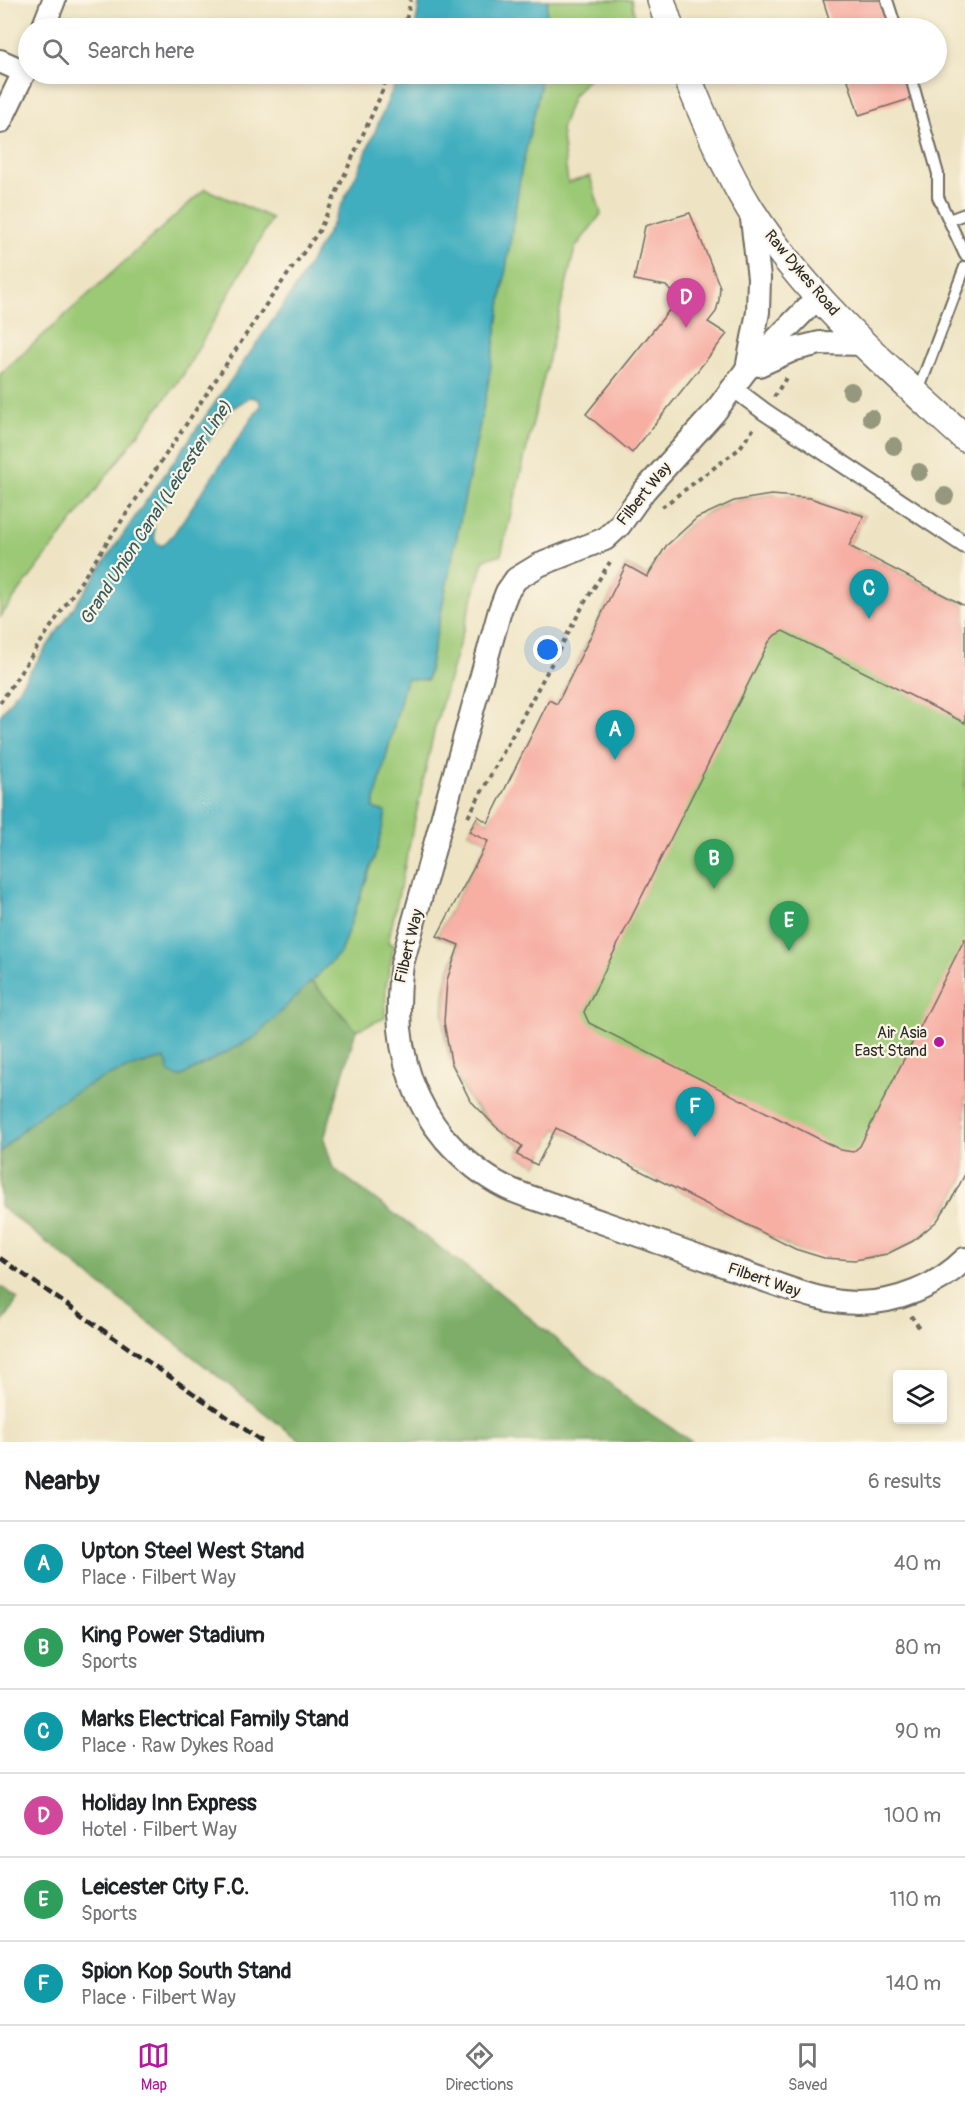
<!DOCTYPE html>
<meta charset="utf-8">
<style>
:root{--surface:#fff;--page:#f6f6f6;--text:#202124;--muted:#757577;--line:#e0e0e0;--accent:#b5179e}
body{margin:0;font-family:Pangolin,sans-serif;background:var(--page);color:var(--text)}
.controls{position:absolute;right:18px;bottom:18px;display:grid;overflow:hidden;border-radius:6px;box-shadow:0 3px 9px #0003}
.controls button{width:54px;height:54px;display:grid;place-items:center;padding:0;border:0;border-bottom:2px solid var(--line);background:var(--surface);color:var(--text);font:30px sans-serif}
.you{position:absolute;left:548px;top:650px;width:21px;height:21px;margin:-15px;border:4px solid #fff;border-radius:50%;background:#1a73e8;box-shadow:0 0 0 9px #1a73e833}
.badge{display:grid;place-items:center;width:39px;height:39px;border-radius:50%;background:var(--accent);color:#fff;font-size:20px;font-weight:700}
.pin{position:absolute;translate:-50% -50px;filter:drop-shadow(0 2px 3px #0008)}
.pin::after{content:'';position:absolute;top:32px;width:21px;height:18px;background:inherit;clip-path:polygon(0 0,100% 0,50% 100%)}
.list{margin:0;padding:0;list-style:none}
h2{display:flex;justify-content:space-between;align-items:center;height:78px;margin:0;padding:0 24px;font-size:26px}
h2 small{font-size:20px;font-weight:400;color:var(--muted)}
.list li{display:grid;grid-template-columns:39px 1fr auto;gap:18px;align-items:center;box-sizing:border-box;height:84px;padding:0 24px;border-top:2px solid var(--line)}
.list b{display:block;font-size:22px;white-space:nowrap}
.list p{margin:0;font-size:20px;white-space:nowrap;color:var(--muted)}
.list em{font-size:20px;font-style:normal;color:var(--muted)}
.icon{flex:none;width:33px;height:33px;fill:none;stroke:currentColor;stroke-width:2;stroke-linecap:round;stroke-linejoin:round}
.map{position:relative;flex:none;width:965px;height:1442px;overflow:hidden}
.search{position:absolute;background:var(--surface);box-shadow:0 3px 9px #0003;left:18px;right:18px;top:18px;height:66px;display:flex;align-items:center;gap:15px;box-sizing:border-box;padding:0 21px;border-radius:33px;color:var(--muted);font-size:22px}
.sheet{height:582px;background:var(--surface)}
nav{display:flex;justify-content:space-around;align-items:center;box-sizing:border-box;height:84px;border-top:2px solid var(--line);background:var(--surface);font-size:16px;color:var(--muted)}
nav a{display:grid;justify-items:center;gap:3px}
nav .on{color:var(--accent)}
.map>svg:first-child{display:block}
.green{fill:#9cc976;stroke:#647a50;stroke-width:1.5}
.forest{fill:#7dad67;stroke:#546c49;stroke-width:1.5}
.water{fill:#41aebf;stroke:#366c75;stroke-width:1.5;fill-rule:evenodd}
.building{fill:#f7afa4}
.lines{fill:none;stroke-linecap:round;stroke-linejoin:round}
.service-casing{stroke:#6f6c61;stroke-width:14}
.pedestrian-casing{stroke:#6f6c61;stroke-width:20}
.minor-casing{stroke:#6f6c61;stroke-width:26}
.tertiary-casing{stroke:#6f6c61;stroke-width:30}
.path{stroke:#6f6c61;stroke-width:4;stroke-dasharray:4.5 4.5;stroke-linecap:butt}
.service{stroke:#fff;stroke-width:10}
.pedestrian{stroke:#fff;stroke-width:16}
.minor{stroke:#fff;stroke-width:22}
.tertiary{stroke:#fff;stroke-width:27}
.rail{stroke:#2b2b2b;stroke-width:4.5;stroke-dasharray:9 4.5;stroke-linecap:butt}
.tree{fill:#95987c}
.poi-dot{fill:#b5179e;stroke:#fcf5e5;stroke-width:2}
.labels{text-anchor:middle;dominant-baseline:central;stroke-width:4.5;stroke-linejoin:round;paint-order:stroke}
.street-label{font-size:16px;fill:#2b2b2b;stroke:#fcf5e5}
.poi-label{font-size:16px;fill:#2b2b2b;stroke:#fcf5e5;text-anchor:end}
.water-label{font-size:18px;font-style:italic;fill:#33595f;stroke:#fcf5e5}
</style>
<div class="map">
<svg width="965" height="1442" viewBox="0 0 965 1442">
<rect width="100%" height="100%" fill="#fcf5e5"/>
<filter id="ink" filterUnits="userSpaceOnUse"><feTurbulence type="fractalNoise" baseFrequency=".0167" numOctaves="2"/><feDisplacementMap in="SourceGraphic" scale="12" xChannelSelector="R" yChannelSelector="G"/><feConvolveMatrix kernelMatrix="1 2 1 2 8 2 1 2 1" color-interpolation-filters="sRGB"/></filter>
<filter id="wash" filterUnits="userSpaceOnUse"><feTurbulence type="fractalNoise" baseFrequency=".008" numOctaves="4" result="noise"/><feDisplacementMap in="SourceGraphic" scale="24" xChannelSelector="R" yChannelSelector="G"/><feGaussianBlur stdDeviation="1.35" result="paint"/><feColorMatrix in="noise" values="0 0 0 0 0 0 0 0 0 0 0 0 0 0 0 0 0 1.4 0 .05"/><feComposite in="paint" operator="in"/></filter>
<g filter="url(#wash)">
<rect width="100%" height="100%" fill="#eee4c4"/>
<g class="green">
<polygon points="548,0 631,0 637,28 545,28"/>
<polygon points="541,74 592,74 573,96 561,129 568,183 590,176 601,214 575,248 501,555 484,559 435,727 388,943 394,945 386,986 385,1018 356,1030 310,980 340,953 378,847 373,808 406,678 427,680 487,390 521,172 540,88"/>
<polygon points="205,189 272,218 183,375 0,617 0,374"/>
<path d="M771,495L810,498L864,516L849,546L965,606V1174C957,1190 948,1208 936,1221C895,1265 848,1265 795,1249L556,1128L537,1165L517,1155L522,1146C503,1133 483,1119 470,1100C447,1067 438,1020 447,980C449,968 455,956 459,945L437,936L488,841L469,832L478,816L488,823L557,704L626,565L647,576C670,540 691,515 734,501C745,498 759,497 771,495Z"/>
</g>
<g class="forest">
<path d="M310,980L356,1030L324,1139L333,1168L490,1285L628,1399L692,1442H302L0,1206V1153C43,1103 102,1072 166,1058L180,1077L255,1037Z"/>
<polygon points="0,1286 18,1299 0,1326"/>
</g>
<g class="water">
<polygon points="420,0 548,0 545,28 415,28"/>
<path d="M399,74H541L540,88L521,172L487,390L427,680L406,679L373,808L386,812L378,847L340,953L255,1037L180,1077L170,1074L165,1058C102,1072 43,1104 0,1153V716L137,514L294,290L328,232L360,167ZM250,397L258,399L261,405L173,535L162,546L155,541L153,521L231,409Z"/>
</g>
<g id="blocks">
<g class="building">
<polygon points="823,0 883,0 892,28 832,28"/>
<polygon points="846,74 906,74 913,98 859,115"/>
<polygon points="690,213 720,287 719,300 716,312 708,322 727,334 632,453 586,414 679,298 666,286 634,280 645,226"/>
<polygon points="771,495 810,498 864,516 849,546 965,606 965,723 783,631 775,635 769,642 584,1012 589,1023 841,1150 853,1152 860,1146 965,938 965,1174 954,1195 937,1221 913,1241 887,1254 855,1260 824,1258 795,1249 556,1128 537,1165 517,1155 522,1146 496,1127 470,1100 451,1062 444,1022 447,980 459,945 437,936 488,841 469,832 478,816 488,823 549,700 557,704 626,565 647,577 666,546 697,518 734,501"/>
</g>
</g>
</g>
<g filter="url(#ink)">
<use href="#blocks" fill-opacity="0" stroke="#6f6c61" stroke-width="1.5"/>
<g class="lines">
<g class="service-casing">
<g id="service">
<polyline points="887,0 896,28"/>
<polyline points="910,74 938,174 938,197 965,255"/>
<polyline points="949,220 965,214"/>
<polyline points="917,394 965,267"/>
</g>
</g>
<g class="pedestrian-casing">
<polyline id="pedestrian" points="733,388 765,412 965,545"/>
</g>
<g class="minor-casing">
<g id="minor">
<polyline points="43,28 54,0"/>
<polyline points="0,61 25,72"/>
<polyline points="0,122 28,64"/>
<path d="M819,296L747,369L714,413L644,491L619,526L605,539L539,565L516,579L507,592L500,610L402,964C393,1028 403,1089 445,1139C461,1157 483,1176 505,1187C521,1195 540,1200 556,1206C589,1218 622,1229 655,1241C694,1254 732,1269 770,1282C799,1292 827,1303 858,1303C897,1303 938,1286 965,1259"/>
<polyline points="759,365 795,349 820,343 864,344"/>
<polyline points="747,369 758,312 759,278 751,211"/>
</g>
</g>
<g class="tertiary-casing">
<g id="tertiary">
<polyline points="661,0 670,28"/>
<path d="M686,74C705,120 724,167 750,209C806,297 888,368 965,438"/>
</g>
</g>
<g class="path">
<polyline points="404,28 411,0"/>
<polyline points="774,397 786,378"/>
<polyline points="662,507 739,449 754,428"/>
<polyline points="0,703 265,306 319,231 380,97 388,74"/>
<polyline points="468,817 585,602 610,562"/>
<polyline points="911,1316 921,1330"/>
</g>
<use href="#service" class="service"/>
<use href="#pedestrian" class="pedestrian"/>
<use href="#minor" class="minor"/>
<use href="#tertiary" class="tertiary"/>
<polyline class="rail" points="0,1258 263,1442"/>
</g>
<g class="tree">
<circle cx="851" cy="391" r="9"/>
<circle cx="871" cy="418" r="9"/>
<circle cx="894" cy="446" r="9"/>
<circle cx="919" cy="472" r="9"/>
<circle cx="945" cy="496" r="9"/>
</g>
</g>
<circle class="poi-dot" cx="939" cy="1042" r="6"/>
<g class="labels">
<g class="street-label">
<text transform="translate(802 273) rotate(50)">Raw Dykes Road</text>
<text transform="translate(644 494) rotate(-51)">Filbert Way</text>
<text transform="translate(409 946) rotate(-76)">Filbert Way</text>
<text transform="translate(764 1280) rotate(19)">Filbert Way</text>
</g>
<g class="poi-label">
<text x="927" y="1033">Air Asia<tspan x="927" dy="18">East Stand</tspan></text>
</g>
<g class="water-label">
<text transform="translate(156 513) rotate(-57)">Grand Union Canal (Leicester Line)</text>
</g>
</g>
</svg>
<div class="controls">
<button><svg class="icon" aria-label="layers" viewBox="0 0 24 24"><path d="M12 4l9 5-9 5-9-5zM3 14l9 5 9-5"/></svg></button>
</div>
<div class="you"></div>
<div class="pin badge" style="left:615px;top:760px;background:#0f9aa8">A</div>
<div class="pin badge" style="left:714px;top:889px;background:#2e9e5b">B</div>
<div class="pin badge" style="left:869px;top:619px;background:#0f9aa8">C</div>
<div class="pin badge" style="left:686px;top:328px;background:#d1479c">D</div>
<div class="pin badge" style="left:789px;top:951px;background:#2e9e5b">E</div>
<div class="pin badge" style="left:695px;top:1137px;background:#0f9aa8">F</div>
<div class="search"><svg class="icon" aria-label="search" viewBox="0 0 24 24"><circle cx="10" cy="10" r="6"/><path d="M15 15l6 6"/></svg>Search here</div>
</div>
<section class="sheet">
<h2>Nearby<small>6 results</small></h2>
<ul class="list">
<li><span class="badge" style="background:#0f9aa8">A</span><div><b>Upton Steel West Stand</b><p>Place · Filbert Way</p></div><em>40 m</em></li>
<li><span class="badge" style="background:#2e9e5b">B</span><div><b>King Power Stadium</b><p>Sports</p></div><em>80 m</em></li>
<li><span class="badge" style="background:#0f9aa8">C</span><div><b>Marks Electrical Family Stand</b><p>Place · Raw Dykes Road</p></div><em>90 m</em></li>
<li><span class="badge" style="background:#d1479c">D</span><div><b>Holiday Inn Express</b><p>Hotel · Filbert Way</p></div><em>100 m</em></li>
<li><span class="badge" style="background:#2e9e5b">E</span><div><b>Leicester City F.C.</b><p>Sports</p></div><em>110 m</em></li>
<li><span class="badge" style="background:#0f9aa8">F</span><div><b>Spion Kop South Stand</b><p>Place · Filbert Way</p></div><em>140 m</em></li>
</ul>
</section>
<nav>
<a class="on"><svg class="icon" aria-label="map" viewBox="0 0 24 24"><path d="M3 6l6-2 6 2 6-2v14l-6 2-6-2-6 2zM9 4v14M15 6v14"/></svg>Map</a>
<a><svg class="icon" aria-label="directions" viewBox="0 0 24 24"><path d="M12 3l9 9-9 9-9-9zM9 14v-3h6M13 9l2 2-2 2"/></svg>Directions</a>
<a><svg class="icon" aria-label="saved" viewBox="0 0 24 24"><path d="M7 4h10v16l-5-4-5 4z"/></svg>Saved</a>
</nav>
